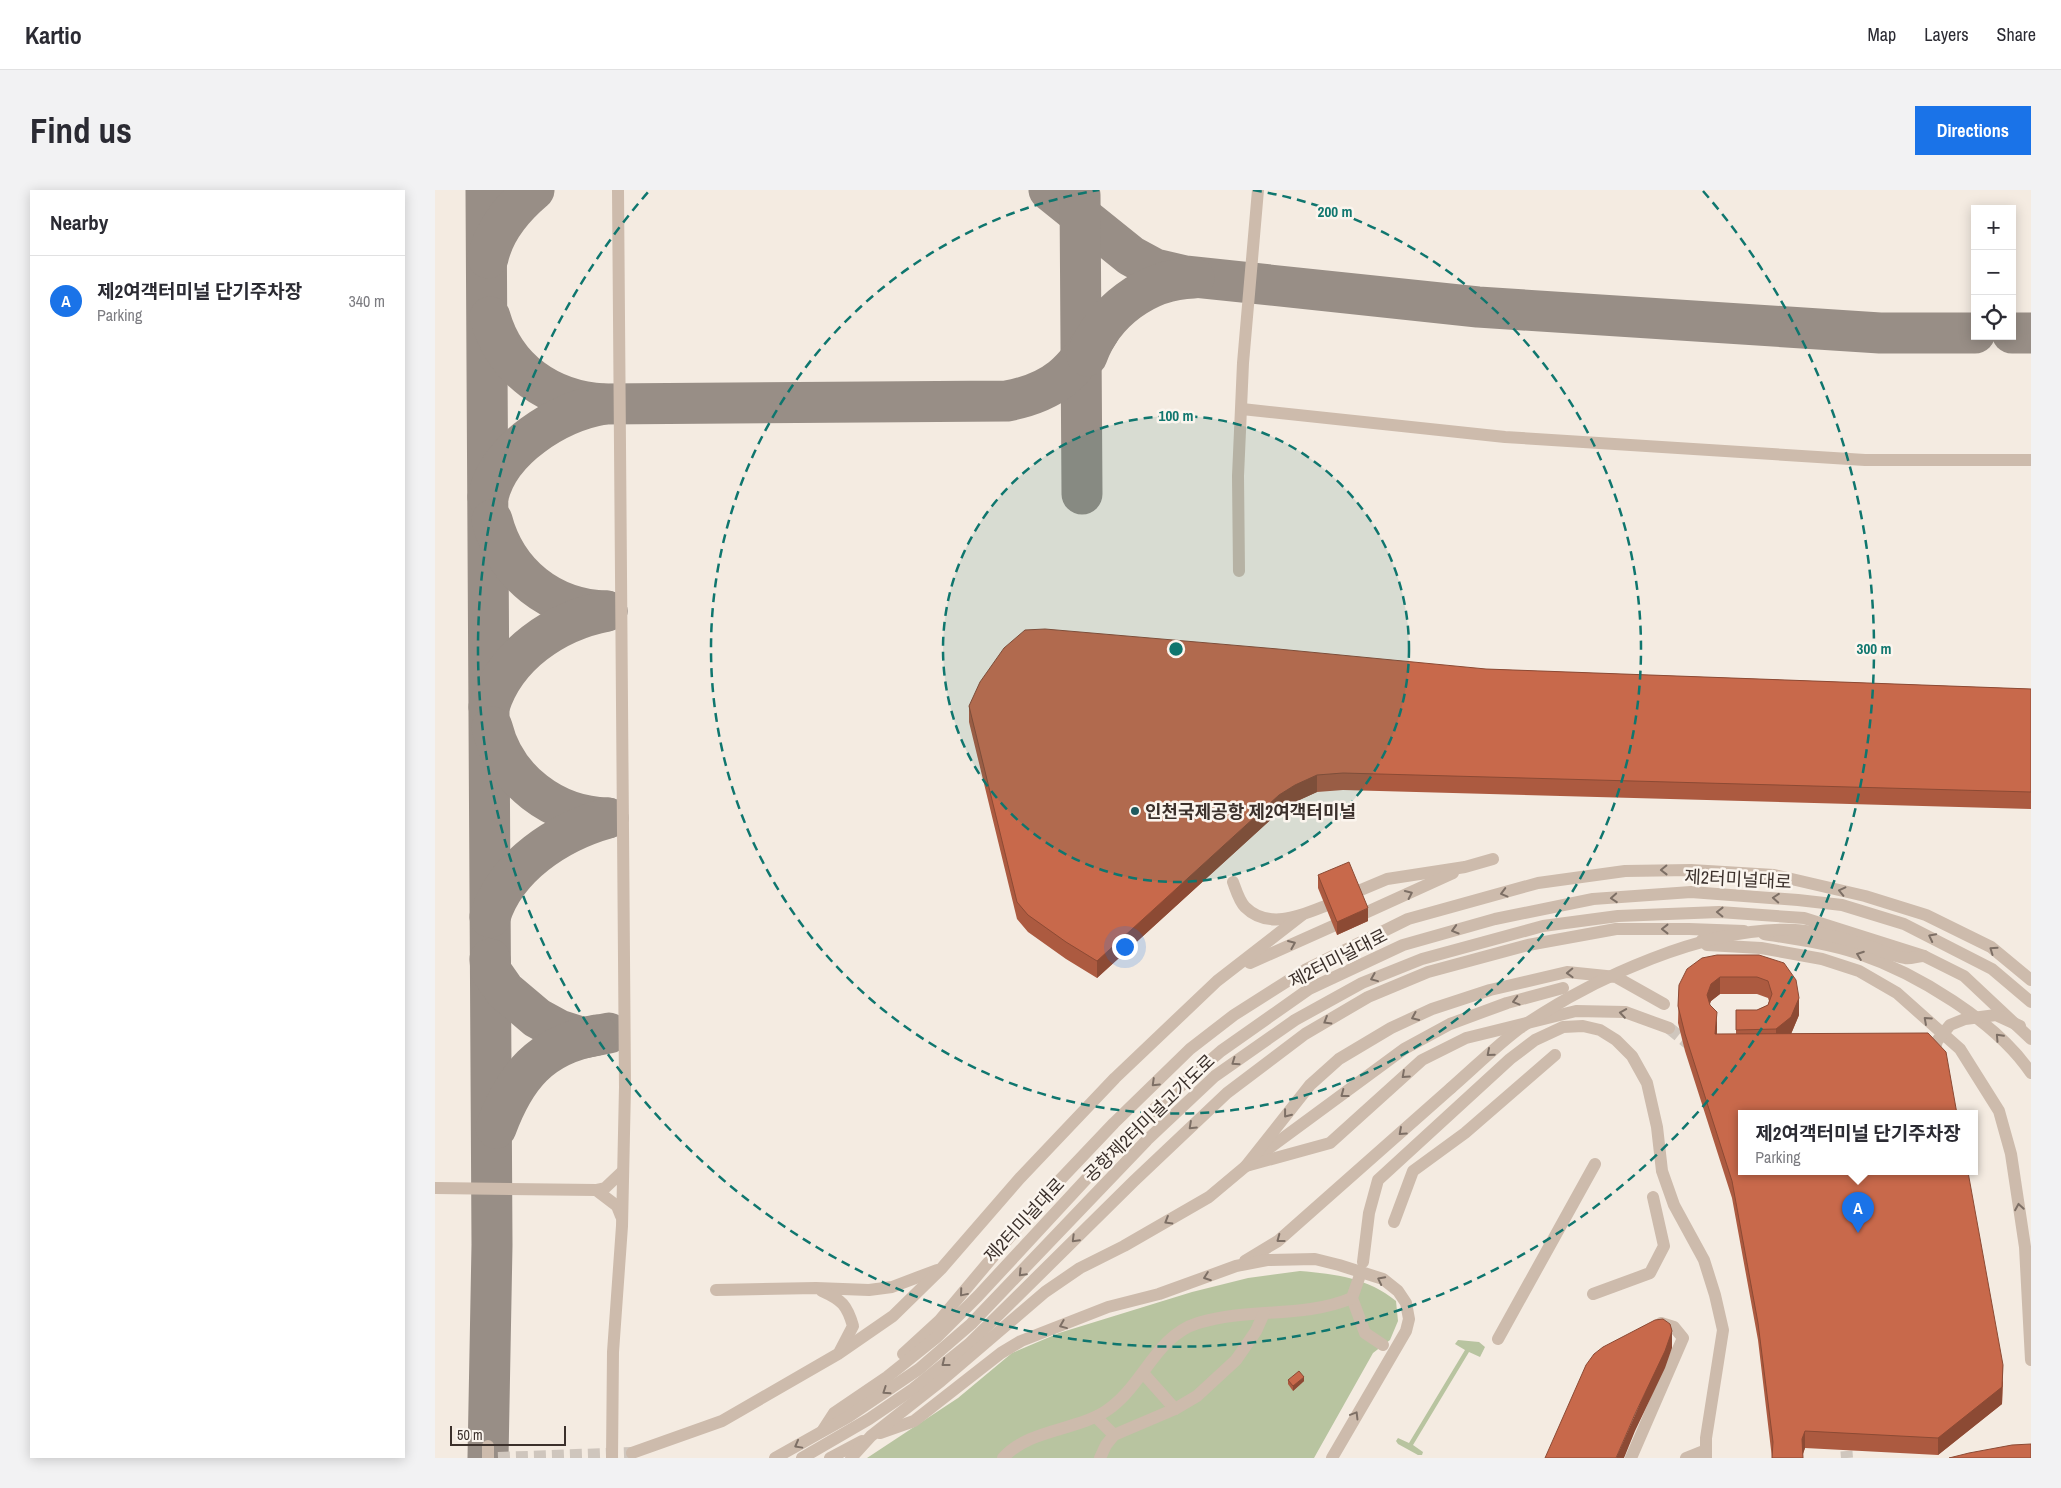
<!DOCTYPE html>
<meta charset="utf-8">
<style>
:root{--surface:#fff;--page:#f2f2f3;--text:#2b2b33;--muted:#7c7c81;--line:#e1e1e2;--accent:#1a73e8}
body{margin:0;font-family:"Archivo Narrow","Noto Sans KR",sans-serif;background:var(--page);color:var(--text)}
.controls{position:absolute;right:15px;top:15px;display:grid;overflow:hidden;border-radius:0px;box-shadow:0 2px 12px #0003}
.controls button{width:45px;height:45px;display:grid;place-items:center;padding:0;border:0;border-bottom:1px solid var(--line);background:var(--surface);color:var(--text);font:25px sans-serif}
.scale{position:absolute;left:15px;bottom:12px;width:116px;box-sizing:border-box;padding-left:5px;border:2px solid #3b302b;border-top:0;font-size:14px;line-height:18px;white-space:nowrap;color:#3b302b;-webkit-text-stroke:4px #fbf5ee;paint-order:stroke}
.you{position:absolute;left:689px;top:756px;width:18px;height:18px;margin:-12px;border:4px solid #fff;border-radius:50%;background:#1a73e8;box-shadow:0 0 0 8px #1a73e833}
.badge{display:grid;place-items:center;width:32px;height:32px;border-radius:50%;background:var(--accent);color:#fff;font-size:16px;font-weight:700}
.pin{position:absolute;translate:-50% -41px;filter:drop-shadow(0 1px 2px #0008)}
.pin::after{content:'';position:absolute;top:26px;width:18px;height:15px;background:inherit;clip-path:polygon(0 0,100% 0,50% 100%)}
.popup{position:absolute;left:1303px;top:920px;width:240px;height:65px;box-sizing:border-box;display:grid;place-content:center;border-radius:0px;background:var(--surface);filter:drop-shadow(0 1px 4px #0005);font-size:16px;white-space:nowrap;color:var(--muted)}
.popup b{font-size:19px;color:var(--text)}
.popup::after{content:'';position:absolute;left:50%;top:100%;margin-left:-10px;border:10px solid transparent;border-top-color:var(--surface)}
.list{margin:0;padding:0;list-style:none}
h2{display:flex;justify-content:space-between;align-items:center;height:65px;margin:0;padding:0 20px;font-size:21px}
h2 small{font-size:16px;font-weight:400;color:var(--muted)}
.list li{display:grid;grid-template-columns:32px 1fr auto;gap:15px;align-items:center;box-sizing:border-box;height:90px;padding:0 20px;border-top:1px solid var(--line)}
.list b{display:block;font-size:19px;white-space:nowrap}
.list p{margin:0;font-size:16px;white-space:nowrap;color:var(--muted)}
.list em{font-size:16px;font-style:normal;color:var(--muted)}
.icon{flex:none;width:28px;height:28px;fill:none;stroke:currentColor;stroke-width:2;stroke-linecap:round;stroke-linejoin:round}
.map{position:relative;flex:none;width:1596px;height:1268px;overflow:hidden;border-radius:0px}
header{display:flex;align-items:center;gap:30px;box-sizing:border-box;height:70px;padding:0 25px;background:var(--surface);border-bottom:1px solid var(--line)}
header strong{font-size:24px}
nav{display:flex;gap:28px;margin-inline-start:auto;font-size:18px}
.intro{display:flex;align-items:center;justify-content:space-between;box-sizing:border-box;height:120px;padding:0 30px}
h1{margin:0;font-size:35px}
.button{padding:12px 22px;border-radius:0px;background:var(--accent);color:#fff;font-size:18px;font-weight:700}
main{display:flex;gap:30px;padding:0 30px}
aside{flex:1;background:var(--surface);border-radius:0px;box-shadow:0 2px 12px #0003}
.map>svg:first-child{display:block}
.green{fill:#b8c4a0}
.lines{fill:none;stroke-linecap:round;stroke-linejoin:round}
.taxiway{stroke:#988e86;stroke-width:41}
.minor-tunnel{stroke:#cfc6bd;stroke-width:12;stroke-dasharray:12 6;stroke-linecap:butt}
.minor{stroke:#cdbbac;stroke-width:12}
.minor-bridge{stroke:#cdbbac;stroke-width:12}
.wall{fill:#ac5a40;fill-rule:evenodd}
.shaded-wall{fill:#8c4a34}
.building{fill:#c8694b;stroke:#8c4a34}
.oneway{stroke:#7d6f65}
.ring{fill:none;stroke:#0f766e;stroke-width:2.5;stroke-dasharray:9 6}
.poi-dot{fill:#1f5a5e;stroke:#fbf5ee;stroke-width:2}
.labels{text-anchor:middle;dominant-baseline:central;stroke-width:5;stroke-linejoin:round;paint-order:stroke}
.poi-label{font-size:18px;font-weight:bold;fill:#3b302b;stroke:#fbf5ee;text-anchor:start}
.street-label{font-size:18px;fill:#3b302b;stroke:#fbf5ee}
.centre{fill:#0f766e;stroke:#fbf5ee;stroke-width:2.5}
.ring-label{font-size:15px;text-anchor:middle;font-weight:bold;fill:#0f766e;stroke:#fbf5ee;stroke-width:5;stroke-linejoin:round;paint-order:stroke}
</style>
<header>
<strong>Kartio</strong>
<nav><a>Map</a><a>Layers</a><a>Share</a></nav>
</header>
<div class="intro"><h1>Find us</h1><a class="button">Directions</a></div>
<main>
<aside>
<h2>Nearby<small></small></h2>
<ul class="list">
<li><span class="badge">A</span><div><b>제2여객터미널 단기주차장</b><p>Parking</p></div><em>340 m</em></li>
</ul>
</aside>
<div class="map">
<svg width="1596" height="1268" viewBox="0 0 1596 1268">
<rect width="100%" height="100%" fill="#f4ebe1"/>
<g class="green">
<path d="M865,1081C901,1084 933,1088 961,1111L963,1131L955,1150L938,1163L879,1268H432L523,1208L577,1163L624,1143L757,1102L813,1088Z"/>
<polygon points="1023,1150 1044,1152 1050,1157 1045,1167 1034,1162 978,1255 988,1262 987,1265 983,1265 963,1254 961,1251 963,1248 974,1253 1030,1160 1020,1154"/>
</g>
<g class="lines">
<g class="taxiway">
<polyline points="51,0 57,1055 53,1268"/>
<polyline points="614,0 696,66 720,79 750,86 1043,117 1445,143 1540,143"/>
<polyline points="645,5 647,304"/>
<path d="M53,68C59,41 79,17 99,0"/>
<path d="M55,127C70,180 115,211 169,214L572,211C620,202 639,182 664,142"/>
<polyline points="1577,143 1596,143"/>
<path d="M652,166C668,122 711,89 759,88"/>
<path d="M53,307C64,258 123,222 169,214"/>
<path d="M57,330C71,384 116,420 172,421"/>
<path d="M54,517C70,465 120,431 172,421"/>
<path d="M57,537C70,590 119,627 173,628"/>
<path d="M55,727C71,676 123,642 173,628"/>
<polyline points="55,769 56,781 70,801 102,828 124,840 149,848 174,843"/>
<path d="M61,938C80,887 105,855 162,845"/>
</g>
<g class="minor-tunnel">
<polyline points="1234,838 1260,859"/>
<polyline points="1410,1243 1412,1268"/>
<polyline points="63,1268 197,1263"/>
</g>
<g class="minor">
<polyline points="807,219 1070,247 1430,270 1596,270"/>
<polyline points="804,381 803,286 808,173 823,0"/>
<path d="M798,692C801,700 804,711 810,717C833,740 865,726 890,716"/>
<polyline points="921,702 952,689 1030,677 1058,669"/>
<polyline points="930,723 1018,683"/>
<path d="M1329,744C1360,749 1392,753 1422,763C1481,783 1561,831 1596,883"/>
<polyline points="1267,750 1272,755 1326,758 1387,769 1424,781 1462,803 1525,859 1564,921 1576,964 1590,1057 1596,1170"/>
<polyline points="815,773 898,736"/>
<polyline points="825,965 969,859 1015,834 1072,813 1128,798"/>
<polyline points="811,976 895,953 987,870 1031,848 1141,821 1190,822 1234,838"/>
<polyline points="0,998 161,1000 170,998 188,981"/>
<polyline points="161,1000 182,1016 186,1026"/>
<polyline points="959,1032 978,981 1030,943 1120,865"/>
<polyline points="810,1071 843,1051 1016,898"/>
<polyline points="928,1072 934,1023 943,990 1075,869 1100,850 1128,837 1148,836 1165,840 1181,850 1197,866 1212,893 1222,937 1227,981 1239,1015 1269,1070 1280,1105 1288,1140 1271,1248 1271,1268"/>
<polyline points="924,1088 917,1108 930,1143 948,1155"/>
<polyline points="281,1100 381,1098 434,1100 457,1097 502,1080"/>
<path d="M387,1101C407,1110 412,1115 418,1136L405,1161"/>
<polyline points="1158,1104 1215,1083 1229,1056 1218,1007"/>
<polyline points="1063,1149 1160,974"/>
<polyline points="468,1164 504,1131 604,1012 679,933 755,859 799,825 870,780 973,729 1103,693 1190,681 1256,680 1339,685 1430,706 1491,725 1556,757 1596,790"/>
<polyline points="708,1183 740,1219"/>
<polyline points="661,1227 679,1245"/>
<polyline points="388,1240 399,1223 452,1187 502,1147 543,1106 668,971 718,920 786,861 874,799 968,755 1060,729 1158,709 1256,702 1363,710 1407,715 1469,734 1557,779 1596,812"/>
<polyline points="445,1243 479,1231 566,1163 586,1151 673,1117 724,1104 801,1076 832,1070 880,1069 904,1075 948,1089 963,1101 971,1113 974,1129 971,1141 897,1268"/>
<polyline points="53,1256 53,1268"/>
<polyline points="197,1263 287,1231 403,1164 458,1126 506,1079 585,988 680,888 782,791 867,725"/>
<polyline points="177,1268 178,1162 187,1036 190,897 183,0"/>
<polyline points="340,1268 413,1227 484,1179 536,1134 712,950 780,886 860,830 927,793 987,769 1108,736 1183,726 1284,722 1369,728 1489,766 1529,786 1596,849"/>
<polyline points="367,1268 434,1229 478,1199 534,1154 699,991 792,903 870,844 933,807 993,782 1093,755 1181,739 1254,739 1309,741"/>
<polyline points="395,1268 427,1251"/>
<polyline points="416,1268 436,1246 506,1191 610,1102 645,1078 689,1056 774,1007 811,976 875,895 904,869 956,838 997,819 1055,800 1132,782 1181,787 1229,814"/>
<path d="M568,1268C594,1239 640,1241 671,1221C708,1197 720,1146 763,1133C814,1117 867,1129 917,1108"/>
<polyline points="665,1268 671,1255 679,1245 740,1219 762,1206 801,1170 821,1141 829,1123"/>
<polyline points="1196,1268 1248,1148 1239,1137 1226,1133"/>
<polyline points="1251,1268 1271,1260"/>
</g>
<g class="minor-bridge">
<polyline points="1498,865 1502,851 1515,835 1530,829 1561,825 1585,836"/>
<path d="M1016,898C1039,878 1061,856 1085,838C1158,788 1271,736 1360,740C1381,741 1414,750 1434,756C1445,760 1459,767 1470,768C1476,769 1483,766 1489,766"/>
</g>
</g>
<g class="wall">
<polygon points="1051,479 1596,499 1596,619 908,600 882,602 860,612 844,622 662,788 631,769 593,742 582,729 534,532 534,516"/>
<polygon points="883,685 933,731 902,745 883,698"/>
<path d="M1324,765L1364,825L1356,844L1568,1192L1567,1214L1503,1265L1370,1258L1368,1264L1337,1268L1323,1150L1297,1008L1250,861L1243,833L1244,795ZM1285,804H1322L1333,808L1334,811L1333,815L1322,820H1301V844H1282V839L1274,815L1276,811Z"/>
<polygon points="853,1190 869,1191 858,1201 853,1194"/>
</g>
<g class="shaded-wall">
<polygon points="882,585 882,602 860,612 844,622 662,788 662,771 844,605 860,595"/>
<polygon points="933,718 933,731 902,745 902,732"/>
<polygon points="1285,787 1285,804 1276,811 1272,822 1272,805 1276,794"/>
<polygon points="1364,808 1364,825 1356,844 1341,856 1341,839"/>
<polygon points="1282,822 1282,839 1280,861 1280,844"/>
<polygon points="1237,1141 1237,1158 1230,1178 1200,1241 1189,1268 1181,1268"/>
<polygon points="1568,1175 1567,1214 1503,1265 1503,1248"/>
<polygon points="869,1187 869,1191 858,1201 858,1196"/>
<polygon points="1370,1241 1370,1258 1367,1266 1367,1249"/>
</g>
<g class="building">
<polygon points="610,439 843,459 1051,479 1596,499 1596,602 908,583 882,585 860,595 844,605 662,771 631,752 593,725 582,712 534,516 545,492 569,458 590,440"/>
<polygon points="914,672 933,718 902,732 883,685"/>
<polygon points="1282,765 1324,765 1349,773 1361,790 1364,808 1356,827 1341,839 1301,840 1301,820 1322,820 1333,815 1337,804 1333,791 1322,787 1285,787 1276,794 1272,805 1275,815 1282,822 1280,844 1493,843 1511,862 1522,924 1307,924 1307,982 1533,982 1568,1175 1567,1197 1503,1248 1370,1241 1367,1249 1368,1268 1337,1268 1338,1252 1323,1133 1297,991 1250,844 1243,816 1244,795 1252,779 1267,768"/>
<polygon points="1228,1129 1235,1134 1237,1141 1230,1161 1200,1224 1181,1268 1110,1268 1151,1175 1159,1164 1168,1157 1220,1130"/>
<polygon points="864,1181 869,1187 858,1196 853,1190"/>
<polygon points="1596,1254 1596,1268 1514,1268 1534,1263 1577,1255"/>
</g>
<defs><path id="oneway-chevron" d="M-2-3.5L2.5 0L-2 3.5" fill="none" stroke-width="1.6" stroke-linecap="round" stroke-linejoin="round" transform="scale(1.25)"/></defs>
<g class="oneway">
<use href="#oneway-chevron" transform="translate(1229 680) rotate(179)"/>
<use href="#oneway-chevron" transform="translate(1407 701) rotate(-167)"/>
<use href="#oneway-chevron" transform="translate(1069 703) rotate(165)"/>
<use href="#oneway-chevron" transform="translate(974 704) rotate(-25)"/>
<use href="#oneway-chevron" transform="translate(1179 708) rotate(176)"/>
<use href="#oneway-chevron" transform="translate(1341 708) rotate(-176)"/>
<use href="#oneway-chevron" transform="translate(1285 722) rotate(-179)"/>
<use href="#oneway-chevron" transform="translate(1230 739) rotate(180)"/>
<use href="#oneway-chevron" transform="translate(1020 740) rotate(164)"/>
<use href="#oneway-chevron" transform="translate(1497 747) rotate(-153)"/>
<use href="#oneway-chevron" transform="translate(857 754) rotate(-23)"/>
<use href="#oneway-chevron" transform="translate(1558 760) rotate(-145)"/>
<use href="#oneway-chevron" transform="translate(1425 765) rotate(-160)"/>
<use href="#oneway-chevron" transform="translate(1135 783) rotate(178)"/>
<use href="#oneway-chevron" transform="translate(939 788) rotate(158)"/>
<use href="#oneway-chevron" transform="translate(1081 811) rotate(165)"/>
<use href="#oneway-chevron" transform="translate(1188 823) rotate(-171)"/>
<use href="#oneway-chevron" transform="translate(980 827) rotate(156)"/>
<use href="#oneway-chevron" transform="translate(1492 830) rotate(-138)"/>
<use href="#oneway-chevron" transform="translate(892 831) rotate(149)"/>
<use href="#oneway-chevron" transform="translate(1564 847) rotate(-133)"/>
<use href="#oneway-chevron" transform="translate(1055 863) rotate(139)"/>
<use href="#oneway-chevron" transform="translate(800 872) rotate(145)"/>
<use href="#oneway-chevron" transform="translate(970 885) rotate(138)"/>
<use href="#oneway-chevron" transform="translate(720 893) rotate(136)"/>
<use href="#oneway-chevron" transform="translate(909 904) rotate(143)"/>
<use href="#oneway-chevron" transform="translate(852 924) rotate(128)"/>
<use href="#oneway-chevron" transform="translate(757 936) rotate(137)"/>
<use href="#oneway-chevron" transform="translate(967 942) rotate(138)"/>
<use href="#oneway-chevron" transform="translate(1584 1017) rotate(-99)"/>
<use href="#oneway-chevron" transform="translate(733 1031) rotate(149)"/>
<use href="#oneway-chevron" transform="translate(640 1049) rotate(135)"/>
<use href="#oneway-chevron" transform="translate(845 1049) rotate(143)"/>
<use href="#oneway-chevron" transform="translate(587 1083) rotate(134)"/>
<use href="#oneway-chevron" transform="translate(772 1087) rotate(160)"/>
<use href="#oneway-chevron" transform="translate(946 1090) rotate(-153)"/>
<use href="#oneway-chevron" transform="translate(528 1103) rotate(130)"/>
<use href="#oneway-chevron" transform="translate(628 1135) rotate(158)"/>
<use href="#oneway-chevron" transform="translate(510 1173) rotate(142)"/>
<use href="#oneway-chevron" transform="translate(451 1201) rotate(146)"/>
<use href="#oneway-chevron" transform="translate(920 1225) rotate(-59)"/>
<use href="#oneway-chevron" transform="translate(363 1255) rotate(151)"/>
</g>
<circle cx="741" cy="459" r="233" fill="#0f766e" fill-opacity=".12"/>
<g class="ring">
<circle cx="741" cy="459" r="233"/>
<path d="M818 0A465 465 0 1 1 664 0"/>
<path d="M1268 1A698 698 0 1 1 214 1"/>
</g>
<circle class="poi-dot" cx="700" cy="621" r="5"/>
<g class="labels">
<g class="poi-label">
<text x="710" y="621">인천국제공항 제2여객터미널</text>
</g>
<g class="street-label">
<text transform="translate(1303 689) rotate(3)">제2터미널대로</text>
<text transform="translate(903 768) rotate(-27)">제2터미널대로</text>
<text transform="translate(714 928) rotate(-44)">공항제2터미널고가도로</text>
<text transform="translate(589 1030) rotate(-47)">제2터미널대로</text>
</g>
</g>
<circle cx="741" cy="459" r="8" class="centre"/>
<g class="ring-label">
<text x="900" y="27">200 m</text>
<text x="741" y="231">100 m</text>
<text x="1439" y="464">300 m</text>
</g>
</svg>
<div class="controls">
<button>+</button>
<button>−</button>
<button><svg class="icon" aria-label="locate" viewBox="0 0 24 24"><circle cx="12" cy="12" r="6"/><path d="M12 2v4M12 18v4M2 12h4M18 12h4"/></svg></button>
</div>
<div class="scale">50 m</div>
<div class="you"></div>
<div class="pin badge" style="left:1423px;top:1043px">A</div>
<div class="popup"><b>제2여객터미널 단기주차장</b>Parking</div>
</div>
</main>
